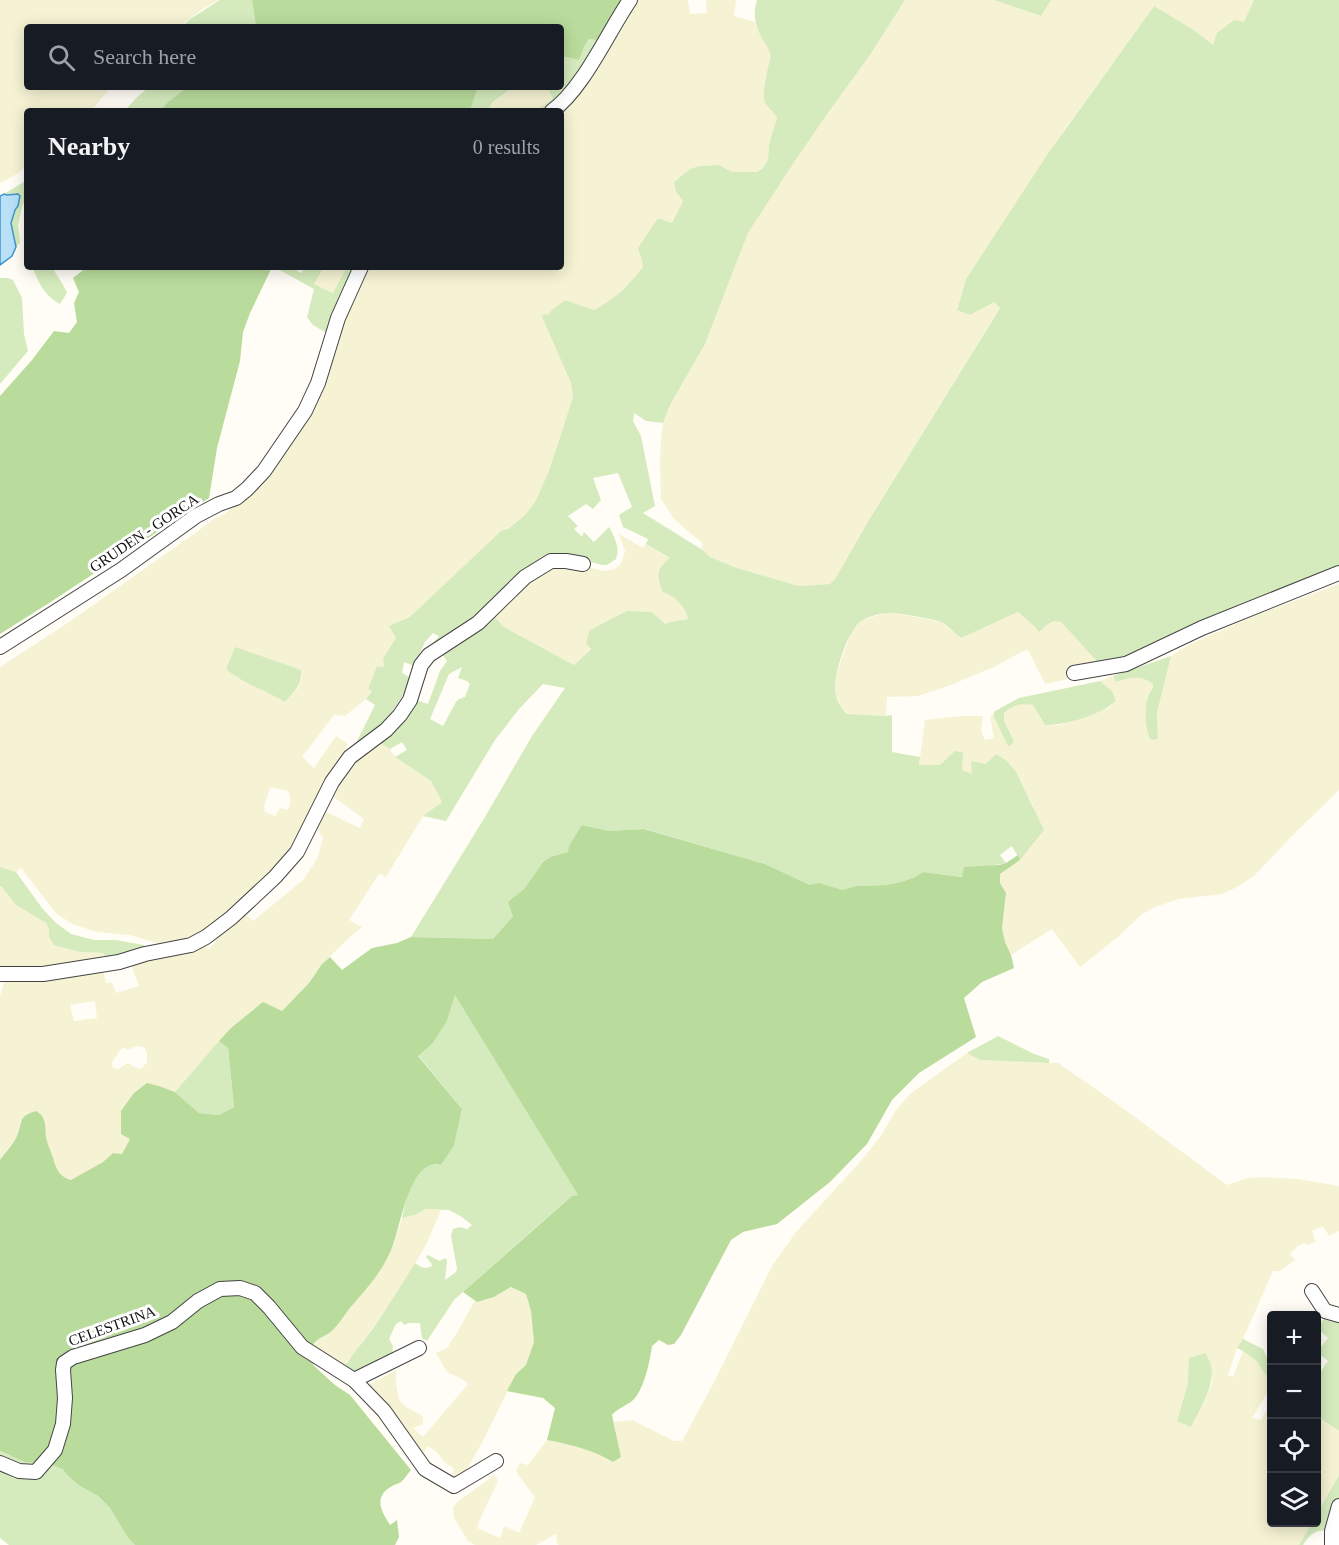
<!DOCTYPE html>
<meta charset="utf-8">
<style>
:root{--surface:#171b24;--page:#242831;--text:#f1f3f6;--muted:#9ea1a6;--line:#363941}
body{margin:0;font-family:"Times New Roman",serif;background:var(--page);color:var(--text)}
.controls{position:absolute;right:18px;bottom:18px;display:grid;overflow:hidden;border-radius:6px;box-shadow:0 3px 15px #0003}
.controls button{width:54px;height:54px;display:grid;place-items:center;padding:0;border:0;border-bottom:2px solid var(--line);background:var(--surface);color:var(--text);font:30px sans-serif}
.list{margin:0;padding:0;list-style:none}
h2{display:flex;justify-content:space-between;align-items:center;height:78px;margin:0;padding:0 24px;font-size:26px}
h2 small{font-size:20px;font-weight:400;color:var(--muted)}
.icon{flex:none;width:33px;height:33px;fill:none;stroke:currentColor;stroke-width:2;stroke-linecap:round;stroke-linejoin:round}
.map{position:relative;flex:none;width:1339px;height:1545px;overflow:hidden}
.search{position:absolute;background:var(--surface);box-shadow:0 3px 15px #0003;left:24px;top:24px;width:540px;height:66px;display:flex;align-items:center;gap:15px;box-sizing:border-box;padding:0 21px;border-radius:6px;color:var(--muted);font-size:22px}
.panel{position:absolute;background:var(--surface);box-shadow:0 3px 15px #0003;left:24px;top:108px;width:540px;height:162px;border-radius:6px}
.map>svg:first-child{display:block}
.farmland{fill:#f6f3d4;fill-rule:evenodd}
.green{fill:#d5ebbd;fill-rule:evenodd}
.forest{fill:#b9dc9c}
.water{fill:#b9e0f7;stroke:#3f96cf;stroke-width:1.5}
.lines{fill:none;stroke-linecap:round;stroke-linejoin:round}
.minor-casing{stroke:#444;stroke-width:16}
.minor{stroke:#fff;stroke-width:14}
.labels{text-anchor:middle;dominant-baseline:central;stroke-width:6;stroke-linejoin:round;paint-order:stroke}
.street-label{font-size:15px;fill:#111;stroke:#fff}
</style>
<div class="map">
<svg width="1339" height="1545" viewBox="0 0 1339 1545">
<rect width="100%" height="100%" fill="#fffdf5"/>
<g class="farmland">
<polygon points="0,0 219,0 204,8 178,27 27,27 27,87 111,87 91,111 27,111 27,166 15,175 0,183"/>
<path d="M637,0H688L690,14L707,13L706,0H736L734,16L755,22L758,31L770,51V56L765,81L764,100L774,111L777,118L769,144L768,160L763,168L757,172H732L719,165L699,166L690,169L674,182L676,192L683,201L672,223L658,218L638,252L643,261V267L633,280L606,304L594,310L565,300L548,316L544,314L542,317L571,383L573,397L549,471L535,502L526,514L507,529L502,530L410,618L390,626L396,638L383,658L384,667L377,666L368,689L372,690L366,699L345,716L334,715L302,757L314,768L336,736L348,744L290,851L283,861L212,928L178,945L167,946L130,935L97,932L72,924L56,913L21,868L16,872L0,867V667L69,622L194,534L215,518L225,514L252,489L278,456L329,356L366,267H561V111ZM282,664L301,670L302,678L298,688L285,702L272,694L235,677ZM270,787L288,791L291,800L288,810L280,808L275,816L265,812L264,807Z"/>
<polygon points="905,0 994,0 1040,16 1051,0 1254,0 1244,23 1213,46 1194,30 1154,6 1065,129 966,279 957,309 994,302 1000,307 869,520 835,579 830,584 797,586 734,567 710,557 701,549 703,544 674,519 661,499 660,465 661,440 663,423 670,405 705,344 748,233 791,167 825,117 870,55"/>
<polygon points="513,87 545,87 549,89 554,99 536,111 488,111 492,104"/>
<polygon points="324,267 347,267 334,293 314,284"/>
<polygon points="619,534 643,548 646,544 671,559 663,592 674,597 683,605 688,619 670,622 665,625 652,612 642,612 608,621 590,630 591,648 574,665 504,627 492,614 542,566 572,564 605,571 612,570 619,566 622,561 625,551"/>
<polygon points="1339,584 1339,790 1291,837 1255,875 1239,886 1223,894 1179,899 1155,907 1141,915 1120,935 1080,967 1052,929 1011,955 1005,942 1002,928 1006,893 1000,883 1000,874 1020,860 1033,806 1016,773 1007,761 986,764 972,762 972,774 941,765 919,765 925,720 962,716 983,716 981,730 985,740 994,738 990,716 993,715 1008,745 1014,741 1004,721 1004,713 1013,706 1022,703 1033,705 1045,725 1059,725 1088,716 1108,708 1116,701 1112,691 1100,681 1113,676 1116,682 1134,677 1146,678 1153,684 1153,689 1147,698 1147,726 1158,739 1157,713 1171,656 1188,645 1257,615"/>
<polygon points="889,612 941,622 961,638 1018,612 1035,627 1045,626 1054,621 1061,622 1106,671 1045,684 1028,650 1023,651 994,667 946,687 918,696 887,697 886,716 847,714 841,707 836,694 836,678 841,660 852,631 862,620"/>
<path d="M375,740L390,749L395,757L431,781L442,802L423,816L386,877L379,874L349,920L362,927L353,934L322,964L309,983L282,1011L231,1028L175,1092L159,1086L122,1154L113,1153L103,1162L71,1180L64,1178L56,1172L46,1139L45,1119L27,1114L20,1122L17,1136L0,1160V996L4,982L26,980L102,967L106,983H112L116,993L139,986L130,962L202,943L209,950L222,932L245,914L253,921L303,880L317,859L323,838L315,825L324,811L360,828L364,819L331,795L342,769ZM95,1001L97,1018L74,1021L70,1005ZM137,1046L144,1047L147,1053V1062L141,1069L134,1067L128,1063L118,1069L113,1068L112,1062L121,1049L124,1048L127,1050Z"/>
<polygon points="0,886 2,887 16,905 46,923 49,929 80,952 103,953 108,960 94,963 0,971"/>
<path d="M967,1053L980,1060L1058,1063L1113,1101L1227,1185L1248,1178L1263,1177L1297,1179L1339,1186V1231L1329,1236L1323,1226L1312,1231L1316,1242L1307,1245L1305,1243L1298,1246L1290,1254L1295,1260L1280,1271H1273L1243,1339L1237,1348L1228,1375L1233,1377L1243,1351L1259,1362L1260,1367L1271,1383V1387L1252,1418L1261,1420L1271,1403L1272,1522L1312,1523L1299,1545H559L557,1543L556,1534L536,1545H475L468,1541L454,1518L453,1508L458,1501L495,1475L498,1481L481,1517L477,1528L500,1538L504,1526L519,1533L535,1497L519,1476L516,1470L520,1463L528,1465L547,1440L577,1446L597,1453L613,1462L621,1457L614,1422L632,1420L674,1441H682L713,1384L772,1266L796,1232L860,1162L881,1136L896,1110L911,1093ZM1208,1357L1212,1375V1383L1204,1402L1199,1409L1177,1421L1188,1383Z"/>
<polygon points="426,1209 441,1210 427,1243 396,1295 353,1355 344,1364 337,1375 308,1352 316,1341 332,1331 393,1246 402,1218 415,1215"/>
<polygon points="511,1287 526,1294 531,1311 534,1342 526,1365 516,1374 484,1439 457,1486 449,1487 454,1468 444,1462 437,1452 428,1446 424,1452 411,1460 359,1392 365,1387 396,1370 396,1383 399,1400 406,1407 423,1416 423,1424 413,1428 423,1437 468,1384 462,1379 447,1372 436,1353 447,1348 457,1333 475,1300 477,1302 494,1297"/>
<polygon points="1316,1416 1339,1431 1339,1475 1317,1514"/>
</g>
<g class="green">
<polygon points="220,0 252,0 256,27 182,27 190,19"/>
<path d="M757,0H905L870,55L825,117L791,167L748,233L705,344L670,405L663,423L646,421L634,413L633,421L641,436L655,506L643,513L701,549L710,557L734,567L798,586L830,584L835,579L869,520L1000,308L994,302L970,315L957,310L966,279L1047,155L1154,6L1194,30L1213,45L1217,33L1234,20L1244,22L1254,0H1339V574L1106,671L1061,622L1054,621L1045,626L1039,632L1035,627L1018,612L961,638C954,633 947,624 939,621C931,619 896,612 888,613C881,613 867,617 861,621C847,632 832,677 836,694C837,702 842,709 847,714L886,716L892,715V752L920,757L919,765H940L955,751L963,752L962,770L972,774L971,761L986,764L996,754L1007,761L1016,772L1044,830L1020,860L1012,846L1000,855L1006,863L985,867L963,877L923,872L915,877L901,882L886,885L856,886L842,890L810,885L765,864L645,829L609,831L582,825L568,852L550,857L543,862L524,889L509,902L513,916L493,939L411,937L485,817L532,736L565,688L543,684L519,709L495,740L446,821L423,816L442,802L431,781L395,757L407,750L402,742L390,749L375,740L410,698L428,704L440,671L447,661L439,650L492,614L504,627L574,665L591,649L586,643L590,630L627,611L652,612L665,624L670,622L688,619C684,604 677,598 663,592C656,576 656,569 670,558L646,544L648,539L623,527L619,515L632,507L618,473L593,478L601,500L593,509L586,504L568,516L578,526L574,529L582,537L584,532L594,542L609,527C615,538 620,547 616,559L607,565H602L569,556L545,558L533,563L514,579L498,597L463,627L435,644H432L439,636L433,633L425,642L414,666L404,662L402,673L411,678C398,708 384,724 358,744L356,743L375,705L366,699L372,691L368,689L377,666L384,667L383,658L396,638L389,626L410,617L502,530L508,529L526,514L535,502L549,471L573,397L571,383L542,317L544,314L548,315L552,310L565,300L594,310C614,300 630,284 643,267C643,259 639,255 638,248L658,218L672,223L683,201L676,192L674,182L690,169L699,166L719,165L732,172H757L763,168L768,160L769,144L777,118C774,111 766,107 764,100C763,89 766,77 768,67C769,62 771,57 770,53C769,49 766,44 763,40C756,28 752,15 757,0ZM462,667L458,678L467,681L470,684L465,697L459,699L456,702L443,726L430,719L449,674Z"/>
<polygon points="994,0 1051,0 1041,16"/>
<polygon points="591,39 601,41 577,81 546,111 536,111 553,99 549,90 545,87 561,87 561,56 579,60 586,43"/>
<polygon points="149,87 187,87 167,103 160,111 125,111 135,99"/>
<polygon points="478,87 513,87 492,103 488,111 470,111"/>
<polygon points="27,180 27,194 22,207 18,225 20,243 16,247 11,223 15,210 17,194 7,195 4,194"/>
<path d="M32,267H52C57,276 63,283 67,293L60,304C43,294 40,284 32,267Z"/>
<polygon points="274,267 291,267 301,273 306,267 324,267 314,284 333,293 347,267 358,267 331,326 325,332 313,325 307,317 314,289"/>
<polygon points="0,278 8,278 13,280 22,298 24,334 28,351 0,384"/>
<path d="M235,647L301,670C303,684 294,692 285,702C266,690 243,684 226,669Z"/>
<path d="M1171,656L1157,713L1158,739L1151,740C1145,731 1144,707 1148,697C1150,691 1153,690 1153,684C1141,674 1129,678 1116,682L1113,676Z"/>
<path d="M1100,681L1112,691L1116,701C1100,715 1067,725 1045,725L1033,705C1020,703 1014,705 1004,713V721L1014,741L1011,745L1008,746L993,715L995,711L1019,698Z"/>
<polygon points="0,867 16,872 42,908 55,922 71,934 94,940 116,940 144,945 145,949 108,960 103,953 80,952 54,945 49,937 49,929 46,923 16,905 2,887 0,886"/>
<path d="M455,994L578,1195L572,1196L527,1235L454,1300L427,1341L422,1338L420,1323H409L404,1325L401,1321L396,1324L389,1339L393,1346L392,1356L358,1381L337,1375C342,1367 349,1361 354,1353C377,1325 396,1294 415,1263C421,1267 425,1270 432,1266L431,1263L426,1257L428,1255L439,1261L446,1258L447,1261L445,1280L456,1272L457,1268L451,1236L453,1229L460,1227L467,1229L472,1225L462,1217L449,1210L426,1209L415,1215L402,1218C406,1199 414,1159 441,1165L454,1146L462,1109L418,1055L433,1043L447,1021Z"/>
<polygon points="998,1036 1034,1054 1049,1059 1049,1063 980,1060 967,1053"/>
<polygon points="219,1041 228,1048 234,1107 219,1115 199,1113 175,1092"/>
<polygon points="1324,1318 1339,1322 1339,1431 1317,1416 1317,1377 1328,1361 1317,1352 1328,1338 1318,1329"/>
<polygon points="1243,1339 1263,1349 1267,1358 1271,1362 1271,1383 1260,1367 1258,1362 1243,1351 1237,1348"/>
<path d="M1205,1353C1223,1376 1201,1405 1191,1427L1177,1421L1188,1383L1189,1358Z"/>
<polygon points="0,1451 8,1455 47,1463 64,1469 67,1475 80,1486 98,1496 110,1508 128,1538 135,1545 9,1545 0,1538"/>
<path d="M1339,1475V1499L1328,1531C1315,1529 1310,1535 1303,1545H1299L1312,1523L1316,1522L1317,1514Z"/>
</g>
<g class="forest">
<polygon points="252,0 627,0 601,41 590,39 586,43 579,60 561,56 561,27 256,27"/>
<polygon points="187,87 478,87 470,111 160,111 167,103"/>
<polygon points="87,267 272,267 250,313 243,332 240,361 217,448 209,498 49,603 0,634 0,396 32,360 54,331 69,333 77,322 74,303 79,292 73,278"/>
<path d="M582,825L609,831L644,829L765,864L810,885L819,883L842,890L856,886L886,885L901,882L915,877L923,872L962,877L964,867L999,865L1006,863L1018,855L1020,860L1000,874V883L1006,893L1002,928L1005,942L1011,955L1014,968L982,982L964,998L976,1037L919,1073L892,1100L867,1144L830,1182L777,1224L743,1232L731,1240L681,1335L674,1344L668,1345L659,1340L652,1346C650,1361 644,1391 632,1401C626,1406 618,1408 612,1415L621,1457L613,1462C591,1449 572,1445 547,1440L555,1408L543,1398L507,1391L516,1374L526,1365L534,1342L531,1311L526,1294L511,1287L494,1297L477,1302L463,1292L572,1196L578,1195L455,995L447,1021L433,1043L418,1056L462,1109L454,1146L441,1165C410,1157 401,1225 393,1245C383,1272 367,1288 349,1309C344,1316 338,1325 332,1331C327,1335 321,1337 316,1341C313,1344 310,1348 308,1352L316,1360L313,1365L335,1385L350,1395L411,1470C408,1473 405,1479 401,1482C398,1484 396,1484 392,1486C373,1497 381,1511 390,1525L397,1520L399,1537L395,1545H135L128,1538L110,1508L98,1496L80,1486L67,1475L63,1469L47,1463L25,1462L0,1451V1160C5,1153 13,1144 17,1136C23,1121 18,1116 36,1111C47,1117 45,1126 46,1137C47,1143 50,1149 52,1155C56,1167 57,1176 71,1180L103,1162L113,1153L122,1154L130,1139L121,1134V1111L134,1093L147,1083L159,1086L175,1092L199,1113L219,1115L234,1107L228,1048L219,1041L231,1028L263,1002L282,1011L309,983L322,964L330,957L342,970L372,948L397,943L411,937L493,939L513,916L508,902L524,889L543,862L550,857L568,852L569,846Z"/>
</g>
<polygon class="water" points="4,194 7,195 18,194 20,196 18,206 15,210 11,223 16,247 12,256 0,265 0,196"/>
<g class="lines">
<g class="minor-casing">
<g id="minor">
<path d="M552,111C583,89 608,32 630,0"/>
<polyline points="0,647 121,570 196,516 219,504 236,498 247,489 264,471 305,411 318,383 338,318 361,267"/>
<polyline points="1074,673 1126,664 1202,628 1339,573"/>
<polyline points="0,974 43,974 119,962 145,954 191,945 206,937 231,918 275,877 297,852 332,782 350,757 386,730 400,715 410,700 421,665 429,655 478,623 525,577 551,561 566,561 583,564"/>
<polyline points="1312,1291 1325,1311 1339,1315"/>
<polyline points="354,1380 419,1348"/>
<polyline points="0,1463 19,1471 36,1472 55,1450 63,1424 65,1398 63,1370 64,1363 73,1357 145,1335 172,1322 198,1301 220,1289 240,1288 255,1293 269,1307 302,1347 354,1380 384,1411 425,1469 454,1486 496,1461"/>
<polyline points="1332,1545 1332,1531 1339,1506"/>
</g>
</g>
<use href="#minor" class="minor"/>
</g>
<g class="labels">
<g class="street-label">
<text transform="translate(144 533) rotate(-34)">GRUDEN - GORCA</text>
<text transform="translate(112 1326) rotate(-20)">CELESTRINA</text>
</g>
</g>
</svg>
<div class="controls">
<button>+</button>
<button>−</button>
<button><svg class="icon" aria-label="locate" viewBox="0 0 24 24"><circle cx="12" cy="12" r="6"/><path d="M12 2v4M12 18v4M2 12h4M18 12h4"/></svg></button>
<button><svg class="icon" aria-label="layers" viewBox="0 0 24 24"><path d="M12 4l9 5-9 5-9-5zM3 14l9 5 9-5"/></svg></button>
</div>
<div class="search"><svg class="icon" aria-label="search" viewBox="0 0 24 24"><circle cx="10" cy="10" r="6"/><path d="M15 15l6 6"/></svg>Search here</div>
<section class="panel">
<h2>Nearby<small>0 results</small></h2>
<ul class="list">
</ul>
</section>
</div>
